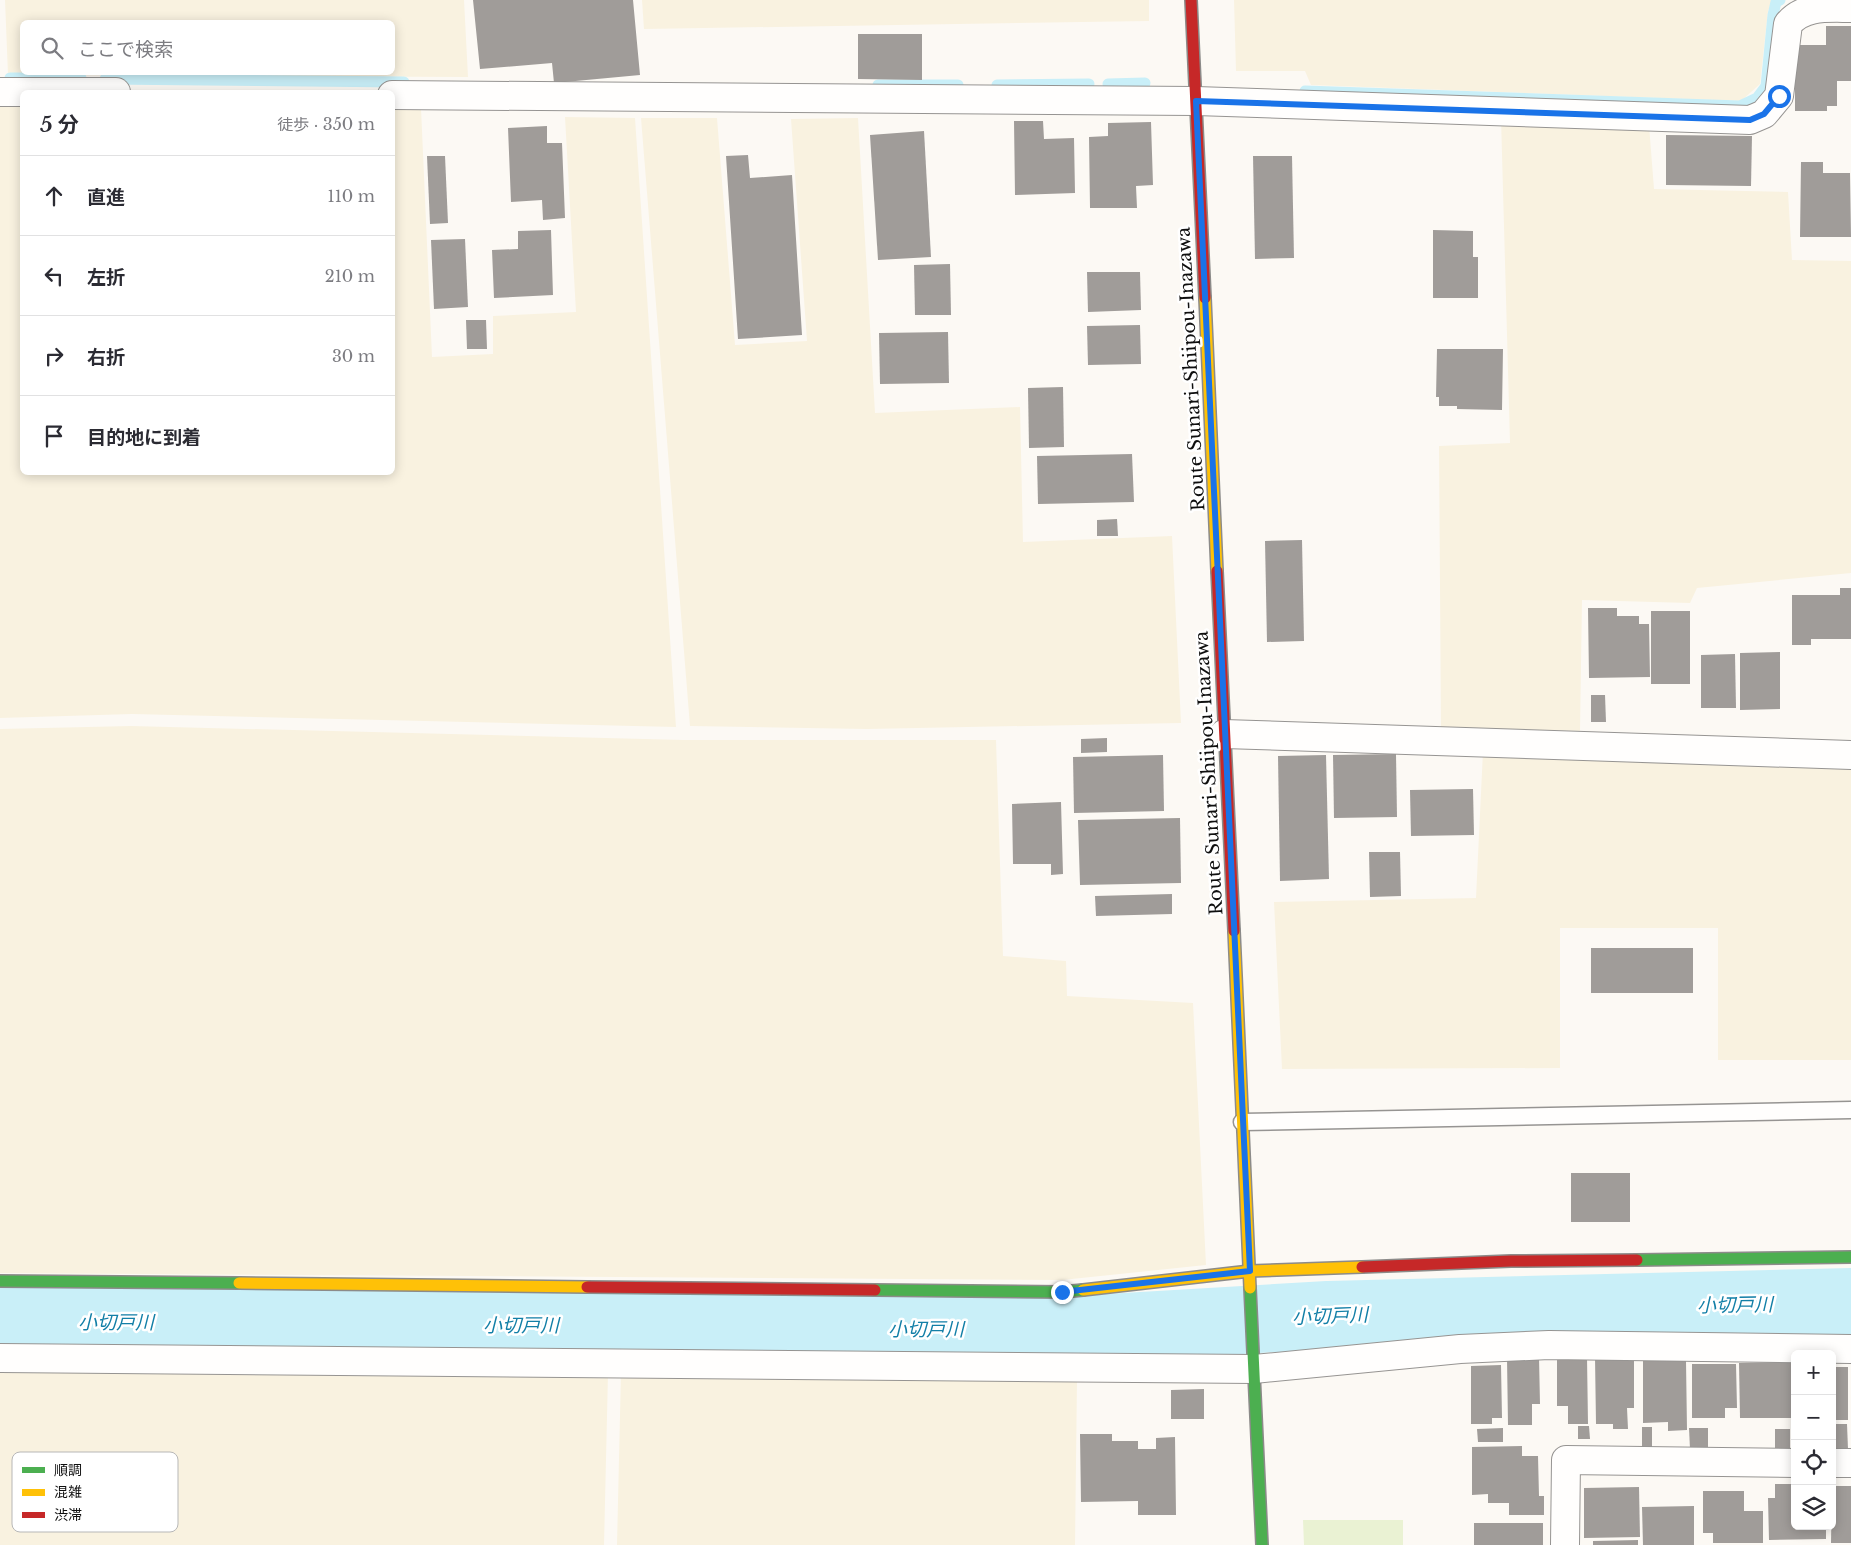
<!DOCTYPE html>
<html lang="ja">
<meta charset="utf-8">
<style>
:root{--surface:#fff;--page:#f7f7f7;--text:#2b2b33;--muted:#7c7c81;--line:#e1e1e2}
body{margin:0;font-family:"Libre Baskerville","Noto Sans JP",serif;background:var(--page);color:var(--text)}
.controls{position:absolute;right:15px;bottom:15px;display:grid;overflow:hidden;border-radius:8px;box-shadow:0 2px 12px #0003}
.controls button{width:45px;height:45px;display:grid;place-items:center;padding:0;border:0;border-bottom:1px solid var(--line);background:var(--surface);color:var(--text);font:25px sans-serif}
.stop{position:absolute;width:15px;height:15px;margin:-11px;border:4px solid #1a73e8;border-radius:50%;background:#fff}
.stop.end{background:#1a73e8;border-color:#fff;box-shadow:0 1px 5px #0008}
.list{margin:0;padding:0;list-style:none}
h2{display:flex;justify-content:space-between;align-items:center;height:65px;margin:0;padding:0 20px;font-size:21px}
h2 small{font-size:16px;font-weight:400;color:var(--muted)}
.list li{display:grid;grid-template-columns:32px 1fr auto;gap:15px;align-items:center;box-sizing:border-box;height:80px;padding:0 20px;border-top:1px solid var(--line)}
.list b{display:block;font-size:19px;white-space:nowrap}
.list em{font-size:16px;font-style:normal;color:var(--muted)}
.icon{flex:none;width:28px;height:28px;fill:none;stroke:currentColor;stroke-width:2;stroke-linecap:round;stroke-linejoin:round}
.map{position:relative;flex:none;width:1851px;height:1545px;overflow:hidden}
.search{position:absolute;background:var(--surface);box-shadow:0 2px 12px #0003;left:20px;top:20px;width:375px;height:55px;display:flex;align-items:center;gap:12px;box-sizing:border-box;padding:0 18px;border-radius:8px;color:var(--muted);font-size:19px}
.panel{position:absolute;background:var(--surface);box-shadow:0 2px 12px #0003;left:20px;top:90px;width:375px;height:385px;border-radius:8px}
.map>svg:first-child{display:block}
.farmland{fill:#f9f2e0;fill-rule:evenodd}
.green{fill:#eaf2d3}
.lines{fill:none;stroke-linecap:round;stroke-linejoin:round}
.stream{stroke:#c9eff8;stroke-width:11}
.river{stroke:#c9eff8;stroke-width:68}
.building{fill:#a09c99}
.lane-casing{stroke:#969492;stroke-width:19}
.street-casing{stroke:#969492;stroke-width:30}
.fast-casing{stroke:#8c8b89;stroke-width:14}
.slow-casing{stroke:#8c8b89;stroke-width:14}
.jam-casing{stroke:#8c8b89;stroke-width:14}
.lane{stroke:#fffefd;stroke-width:16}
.street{stroke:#fffefd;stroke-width:28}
.fast{stroke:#4caf50;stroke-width:11}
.slow{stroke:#ffc107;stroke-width:11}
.jam{stroke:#c62828;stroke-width:11}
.route{stroke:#1a73e8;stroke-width:6}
.labels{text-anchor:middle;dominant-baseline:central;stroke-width:5;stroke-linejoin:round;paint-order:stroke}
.street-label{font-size:18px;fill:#0f0f0f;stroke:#fff}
.water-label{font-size:19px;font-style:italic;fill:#127fa7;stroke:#fff}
.key{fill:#fff;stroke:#b7b7b7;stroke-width:1}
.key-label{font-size:14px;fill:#0f0f0f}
</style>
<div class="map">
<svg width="1851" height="1545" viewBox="0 0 1851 1545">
<rect width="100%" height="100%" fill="#fcf9f4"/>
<g class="farmland">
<path d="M5,0H464L468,77L8,75ZM22,22H392V72H22Z"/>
<polygon points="642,0 1149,0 1149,21 644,29"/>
<polygon points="1234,0 1772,0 1768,11 1760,84 1741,101 1311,85 1305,71 1236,71"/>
<polygon points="0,102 22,102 22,472 392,472 393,107 421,108 432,357 493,354 493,316 576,312 565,117 635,118 676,727 132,714 0,718"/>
<polygon points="641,118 717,118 735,345 807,341 791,119 858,118 875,413 1020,407 1023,542 1172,536 1181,723 867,729 690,726"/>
<polygon points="1501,118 1649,125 1654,189 1788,192 1792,260 1851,261 1851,573 1697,588 1690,603 1582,600 1580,731 1441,727 1439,446 1510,443"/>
<polygon points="131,726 684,740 996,740 1003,956 1066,961 1067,996 1193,1003 1206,1265 1062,1280 0,1273 0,729"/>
<polygon points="1483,751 1851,765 1851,1060 1718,1060 1718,928 1560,928 1560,1068 1282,1069 1274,902 1476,898"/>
<polygon points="0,1367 608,1373 604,1545 0,1545"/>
<polygon points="621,1373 1077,1379 1075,1545 617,1545"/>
</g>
<polygon class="green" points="1303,1520 1403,1520 1403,1545 1304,1545"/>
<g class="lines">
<g class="stream">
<polyline points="10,78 81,78"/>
<polyline points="105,79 404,82"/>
<polyline points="1108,84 1145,83"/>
<polyline points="878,85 958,85"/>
<polyline points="997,85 1089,84"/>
<polyline points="1305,91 1740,106 1757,98 1766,86 1773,15 1776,2 1780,0"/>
</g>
<polyline class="river" points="0,1321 1074,1330 1328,1315 1851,1302"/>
</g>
<g class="building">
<polygon points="473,0 633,0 640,75 554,83 552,63 480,69"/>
<polygon points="1826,26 1851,26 1851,81 1837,81 1837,106 1827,106 1827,111 1795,111 1795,45 1826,45"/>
<polygon points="858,34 922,34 922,80 858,79"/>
<polygon points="1014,121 1043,121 1044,139 1074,138 1075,193 1015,195"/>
<polygon points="1151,122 1153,185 1136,186 1137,208 1090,208 1089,137 1108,136 1108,123"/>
<polygon points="547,126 547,143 562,143 565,218 543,220 542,200 511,202 508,128"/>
<polygon points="924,131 931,257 878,260 870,135"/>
<polygon points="1666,135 1752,136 1751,186 1666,185"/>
<polygon points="748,155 750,178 792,175 802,335 738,339 726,156"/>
<polygon points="427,156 445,156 448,223 430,224"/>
<polygon points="1253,156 1292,156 1294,258 1255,259"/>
<polygon points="1801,162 1823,162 1823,173 1850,173 1851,237 1800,237"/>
<polygon points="551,230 553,295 494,298 492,250 518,249 518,231"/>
<polygon points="1433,230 1473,231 1473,257 1478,257 1478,298 1433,298"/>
<polygon points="465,239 468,307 434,309 431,240"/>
<polygon points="950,264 951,315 915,315 914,265"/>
<polygon points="1087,272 1140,272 1141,310 1088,312"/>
<polygon points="466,320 486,320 487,349 467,349"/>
<polygon points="1140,325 1141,364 1088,365 1087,326"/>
<polygon points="948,332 949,383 880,384 879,333"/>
<polygon points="1437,349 1503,349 1502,410 1457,409 1457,406 1439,406 1439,397 1436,397"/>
<polygon points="1063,387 1064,447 1029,448 1028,388"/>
<polygon points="1132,454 1134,502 1038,504 1037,456"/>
<polygon points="1117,519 1118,536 1097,536 1097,520"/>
<polygon points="1302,540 1304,641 1267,642 1265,541"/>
<polygon points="1840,588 1851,588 1851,639 1811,639 1811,645 1792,645 1792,595 1840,595"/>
<polygon points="1588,608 1617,608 1617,616 1639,616 1639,624 1649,624 1650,677 1589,678"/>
<rect x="1651" y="611" width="39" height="73"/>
<polygon points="1780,652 1780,709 1740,710 1740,653"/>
<polygon points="1735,654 1736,708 1701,708 1701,655"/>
<polygon points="1591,695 1605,695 1606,722 1591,722"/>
<polygon points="1107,738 1107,752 1081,753 1081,739"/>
<polygon points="1396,754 1397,817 1334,818 1333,755"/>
<polygon points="1163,755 1164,811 1074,813 1073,757"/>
<polygon points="1326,755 1329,879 1280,881 1278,756"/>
<polygon points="1473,789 1474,835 1411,836 1410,790"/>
<polygon points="1061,802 1063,874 1051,875 1051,864 1013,864 1012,804"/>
<polygon points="1180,818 1181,883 1080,885 1078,820"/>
<polygon points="1369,852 1400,852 1401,896 1370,897"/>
<polygon points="1172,894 1172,914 1096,916 1095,896"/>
<rect x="1591" y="948" width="102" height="45"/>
<rect x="1571" y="1173" width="59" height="49"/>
<polygon points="1539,1357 1540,1404 1532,1404 1532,1425 1508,1425 1507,1358"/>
<polygon points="1587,1357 1588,1424 1568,1424 1568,1406 1557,1406 1557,1358"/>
<polygon points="1595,1357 1634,1357 1634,1408 1627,1408 1628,1429 1613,1429 1613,1424 1596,1424"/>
<polygon points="1643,1361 1686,1361 1687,1430 1668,1431 1668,1422 1643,1423"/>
<polygon points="1791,1362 1792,1418 1740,1418 1739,1363"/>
<polygon points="1692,1364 1736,1364 1737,1408 1725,1408 1725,1418 1692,1418"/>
<polygon points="1501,1365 1502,1418 1492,1418 1492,1424 1471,1424 1471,1366"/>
<rect x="1832" y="1367" width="16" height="53"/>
<polygon points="1204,1389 1204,1419 1171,1419 1171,1390"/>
<polygon points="1834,1424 1847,1424 1848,1449 1835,1449"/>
<polygon points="1578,1426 1589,1426 1590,1439 1578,1439"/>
<rect x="1642" y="1427" width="10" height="21"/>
<polygon points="1503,1428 1503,1442 1478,1442 1477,1429"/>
<polygon points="1689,1428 1708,1428 1708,1449 1690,1449"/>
<rect x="1775" y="1429" width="15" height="20"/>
<polygon points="1080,1434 1112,1434 1112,1441 1138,1441 1138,1449 1156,1449 1156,1438 1175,1437 1176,1515 1138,1515 1138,1501 1081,1502"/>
<polygon points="1522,1446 1522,1456 1538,1456 1539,1496 1544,1496 1544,1515 1509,1515 1509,1503 1488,1503 1488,1494 1472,1495 1472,1447"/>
<polygon points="1775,1484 1795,1484 1795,1526 1826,1526 1826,1539 1769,1540 1768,1498 1775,1498"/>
<polygon points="1832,1486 1851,1486 1851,1543 1831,1543"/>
<polygon points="1639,1487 1640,1537 1584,1538 1584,1488"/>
<polygon points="1703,1491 1744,1491 1744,1511 1763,1511 1763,1543 1713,1543 1713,1533 1703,1533"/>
<polygon points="1694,1506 1694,1545 1643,1545 1642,1507"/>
<rect x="1474" y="1523" width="69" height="22"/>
<polygon points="1638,1540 1638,1545 1593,1545 1593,1541"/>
</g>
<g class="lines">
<g class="lane-casing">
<polyline id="lane" points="1242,1122 1851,1110"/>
</g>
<g class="street-casing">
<g id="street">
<polyline points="0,92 116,92"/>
<path d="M392,95L1196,101L1750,120L1764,114L1779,96L1788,24C1804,5 1828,8 1851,8"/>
<polyline points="1224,734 1851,755"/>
<polyline points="0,1358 1254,1369 1460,1349 1549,1345 1851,1349"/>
<polyline points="1832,1463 1851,1463"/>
<polyline points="1565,1545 1566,1460 1795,1463"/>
</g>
</g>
<g class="fast-casing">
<g id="fast">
<polyline points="1637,1260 1851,1257"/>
<polyline points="0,1281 239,1283"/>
<polyline points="1250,1288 1262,1545"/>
<polyline points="875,1290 1062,1292 1083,1290"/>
</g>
</g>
<g class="slow-casing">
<g id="slow">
<polyline points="1205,298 1217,571"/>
<polyline points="1234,931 1250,1288"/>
<polyline points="239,1283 587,1287"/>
<polyline points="1083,1290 1250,1271 1362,1267"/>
</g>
</g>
<g class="jam-casing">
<g id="jam">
<polyline points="1191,0 1205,298"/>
<polyline points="1217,571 1234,931"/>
<polyline points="1362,1267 1511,1261 1637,1260"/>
<polyline points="587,1287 875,1290"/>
</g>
</g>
<use href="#lane" class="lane"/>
<use href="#street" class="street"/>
<use href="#fast" class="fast"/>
<use href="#slow" class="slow"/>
<use href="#jam" class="jam"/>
</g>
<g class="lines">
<polyline class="route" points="1062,1292 1250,1271 1196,101 1750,120 1764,114 1779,96"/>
</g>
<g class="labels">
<g class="street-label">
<text transform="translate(1191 369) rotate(-93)">Route Sunari-Shiipou-Inazawa</text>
<text transform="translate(1209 773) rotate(-93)">Route Sunari-Shiipou-Inazawa</text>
</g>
<g class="water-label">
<text transform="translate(1735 1305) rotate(-1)">小切戸川</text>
<text transform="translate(1330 1316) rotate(-2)">小切戸川</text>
<text x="116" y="1322">小切戸川</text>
<text x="521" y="1325">小切戸川</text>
<text x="926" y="1329">小切戸川</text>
</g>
</g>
<rect x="12" y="1452" width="166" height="80" rx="8" class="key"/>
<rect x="22" y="1467" width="23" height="6" fill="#4caf50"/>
<rect x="22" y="1489" width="23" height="7" fill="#ffc107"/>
<rect x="22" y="1512" width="23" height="6" fill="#c62828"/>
<g class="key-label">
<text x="54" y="1475">順調</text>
<text x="54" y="1497">混雑</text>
<text x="54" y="1520">渋滞</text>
</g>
</svg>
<div class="controls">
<button>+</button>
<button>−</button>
<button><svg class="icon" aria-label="locate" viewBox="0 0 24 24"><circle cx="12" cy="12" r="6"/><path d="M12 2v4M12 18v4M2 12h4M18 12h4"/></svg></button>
<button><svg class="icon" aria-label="layers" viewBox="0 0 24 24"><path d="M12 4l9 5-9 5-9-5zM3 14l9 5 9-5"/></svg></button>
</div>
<div class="stop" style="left:1779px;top:96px"></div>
<div class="stop end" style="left:1062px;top:1292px"></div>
<div class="search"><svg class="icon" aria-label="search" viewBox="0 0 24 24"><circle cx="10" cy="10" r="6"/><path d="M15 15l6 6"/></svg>ここで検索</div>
<section class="panel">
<h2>5 分<small>徒歩 · 350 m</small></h2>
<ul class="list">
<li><svg class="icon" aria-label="ahead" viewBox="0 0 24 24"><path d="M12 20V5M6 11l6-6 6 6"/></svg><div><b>直進</b></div><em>110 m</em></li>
<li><svg class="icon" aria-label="left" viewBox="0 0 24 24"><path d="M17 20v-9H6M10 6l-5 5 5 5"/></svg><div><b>左折</b></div><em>210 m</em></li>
<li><svg class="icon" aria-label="right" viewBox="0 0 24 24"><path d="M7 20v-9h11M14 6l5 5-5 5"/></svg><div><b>右折</b></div><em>30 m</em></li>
<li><svg class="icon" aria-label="arrive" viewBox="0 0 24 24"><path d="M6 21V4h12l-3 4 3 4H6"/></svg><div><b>目的地に到着</b></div></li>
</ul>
</section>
</div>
